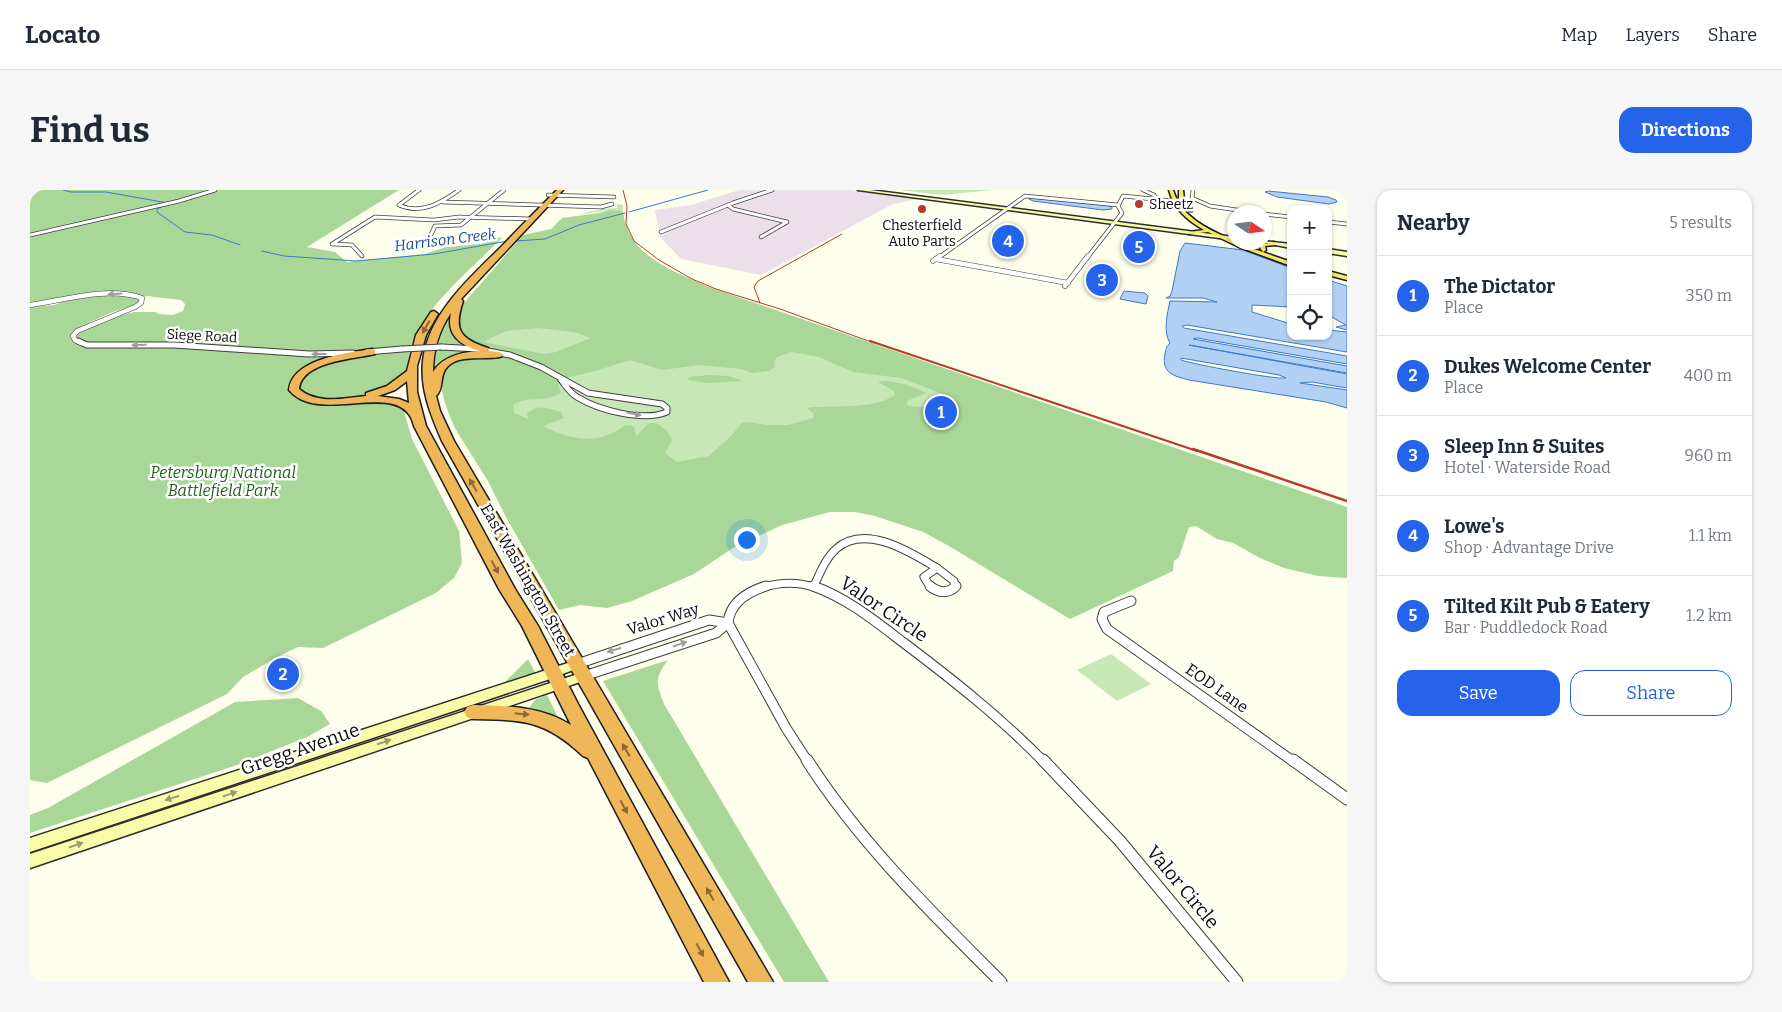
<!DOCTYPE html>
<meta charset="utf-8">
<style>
:root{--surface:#fff;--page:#f6f6f7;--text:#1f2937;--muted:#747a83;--line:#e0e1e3;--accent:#2563eb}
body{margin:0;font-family:Bitter,serif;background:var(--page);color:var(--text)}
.controls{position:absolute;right:15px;top:15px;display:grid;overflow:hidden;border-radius:10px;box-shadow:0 1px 4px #0004}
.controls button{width:45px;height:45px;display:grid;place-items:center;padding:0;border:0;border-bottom:1px solid var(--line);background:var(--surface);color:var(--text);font:25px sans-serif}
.compass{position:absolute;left:1197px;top:15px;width:45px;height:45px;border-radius:50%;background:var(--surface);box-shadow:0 1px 4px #0004;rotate:103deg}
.you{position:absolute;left:716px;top:349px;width:18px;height:18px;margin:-12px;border:4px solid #fff;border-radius:50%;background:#1a73e8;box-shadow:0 0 0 8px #1a73e833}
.badge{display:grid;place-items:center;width:32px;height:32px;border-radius:50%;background:var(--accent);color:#fff;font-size:16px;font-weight:700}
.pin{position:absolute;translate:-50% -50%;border:2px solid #fff;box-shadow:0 1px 5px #0006}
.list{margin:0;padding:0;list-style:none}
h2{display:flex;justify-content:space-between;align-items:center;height:65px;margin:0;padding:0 20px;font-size:21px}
h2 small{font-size:16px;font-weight:400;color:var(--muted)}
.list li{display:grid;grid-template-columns:32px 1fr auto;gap:15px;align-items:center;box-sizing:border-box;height:80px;padding:0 20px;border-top:1px solid var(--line)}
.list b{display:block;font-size:19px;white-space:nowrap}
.list p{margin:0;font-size:16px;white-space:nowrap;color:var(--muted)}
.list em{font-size:16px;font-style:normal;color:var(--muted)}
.actions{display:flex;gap:10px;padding:15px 20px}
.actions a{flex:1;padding:11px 0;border:1px solid var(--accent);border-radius:15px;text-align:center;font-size:18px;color:var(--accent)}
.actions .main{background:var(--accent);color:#fff}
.icon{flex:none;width:28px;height:28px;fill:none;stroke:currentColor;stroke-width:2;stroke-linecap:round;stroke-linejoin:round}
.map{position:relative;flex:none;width:1317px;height:792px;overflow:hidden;border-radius:15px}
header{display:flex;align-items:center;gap:30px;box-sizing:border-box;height:70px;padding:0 25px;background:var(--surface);border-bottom:1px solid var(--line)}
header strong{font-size:24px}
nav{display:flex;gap:28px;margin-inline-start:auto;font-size:18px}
.intro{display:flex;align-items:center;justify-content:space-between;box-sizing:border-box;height:120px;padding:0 30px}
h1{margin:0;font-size:35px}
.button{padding:12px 22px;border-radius:15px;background:var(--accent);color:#fff;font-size:18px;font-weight:700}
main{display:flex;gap:30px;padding:0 30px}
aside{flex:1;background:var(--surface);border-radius:15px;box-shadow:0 1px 4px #0004}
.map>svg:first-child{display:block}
.industrial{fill:#ebe0ea}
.green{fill:#c8e7b7}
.forest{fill:#a9d797;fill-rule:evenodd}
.water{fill:#b2d0f4;stroke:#3c79c9;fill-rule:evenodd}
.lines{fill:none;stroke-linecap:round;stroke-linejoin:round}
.stream{stroke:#3c79c9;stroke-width:1}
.street-far5-casing{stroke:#3f3f3f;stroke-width:4.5}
.street-far4-casing{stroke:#3f3f3f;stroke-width:5.5}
.street-far3-casing{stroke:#3f3f3f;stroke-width:7}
.street-far2-casing{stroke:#3f3f3f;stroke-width:9}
.street-far1-casing{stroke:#3f3f3f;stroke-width:11}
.street-casing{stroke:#3f3f3f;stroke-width:13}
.secondary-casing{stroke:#2e2e2e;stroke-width:3}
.primary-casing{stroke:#1d1d1d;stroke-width:3}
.highway-casing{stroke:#1d1d1d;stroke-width:3}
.street-far5{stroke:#fff;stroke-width:3}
.street-far4{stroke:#fff;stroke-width:4.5}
.street-far3{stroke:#fff;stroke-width:5}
.street-far2{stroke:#fff;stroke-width:7}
.street-far1{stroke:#fff;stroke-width:9}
.street{stroke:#fff;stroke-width:11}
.secondary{fill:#f8fca9;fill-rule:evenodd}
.primary{fill:#f4e966;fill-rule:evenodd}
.highway{fill:#f0b758;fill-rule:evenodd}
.rail-far2{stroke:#b73a29;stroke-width:1}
.rail-far1{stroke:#b73a29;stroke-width:2}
.rail{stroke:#b73a29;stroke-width:2.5}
.street-bridge-casing{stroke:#3f3f3f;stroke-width:7;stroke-linecap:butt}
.street-bridge{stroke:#fff;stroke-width:5}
.oneway{fill:#9e9e9e}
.oneway2{fill:#896a36}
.oneway3{fill:#9a9c6a}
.poi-dot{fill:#b73a29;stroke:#fff;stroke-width:2}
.labels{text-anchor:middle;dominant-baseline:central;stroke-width:5;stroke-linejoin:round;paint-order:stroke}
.far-poi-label{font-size:14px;fill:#0c0c0c;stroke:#fff;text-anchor:start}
.far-street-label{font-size:14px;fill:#0c0c0c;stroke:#fff}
.far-water-label{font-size:15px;font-style:italic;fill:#1a4d99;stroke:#fff}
.park-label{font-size:16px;font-style:italic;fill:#22611f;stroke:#fff}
.street-label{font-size:16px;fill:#0c0c0c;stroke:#fff}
.near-street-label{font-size:19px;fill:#0c0c0c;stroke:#fff}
</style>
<header>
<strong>Locato</strong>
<nav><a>Map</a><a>Layers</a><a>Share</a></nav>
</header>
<div class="intro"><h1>Find us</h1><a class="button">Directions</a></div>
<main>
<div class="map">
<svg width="1317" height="792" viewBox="0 0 1317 792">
<rect width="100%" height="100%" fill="#fefeec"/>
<polygon class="industrial" points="709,0 820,0 889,9 863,14 731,85 651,69 630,47 625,20 661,15"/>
<g class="green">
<polygon points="869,0 963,0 912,5"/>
<path d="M587,14L593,15V21L591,20C593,28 594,37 597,43C612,73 675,97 706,108L1085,238L477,329L458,291L427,242L419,225L410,195L428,120L493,47L590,21C578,19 563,23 551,24C561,21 576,18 587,18Z"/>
<polygon points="1081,464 1121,494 1087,511 1047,480"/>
</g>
<g class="forest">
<path d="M0,0H369L277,57L305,62L317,72L395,64L416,57L450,54L458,52L464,47L472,48C444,76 392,119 381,157C378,167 378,177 377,188L327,207L350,209L372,214L382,249L429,341L432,373L424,388L406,403L293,458L268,457L245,468L213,487L197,504L17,593L0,590V117L25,115L34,111L31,110L0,113ZM117,106L151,110L155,114L153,121L143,125L129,124L125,122H104L56,134L80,123L107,114L110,112L109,108Z"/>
<path d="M580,20L593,21C597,65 641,80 676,96L1317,317V388L1288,386L1254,378L1230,368L1203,353L1187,349L1166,336L1159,337L1149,367L1144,371L1143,381L1040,429L919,356L893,342L845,326L825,322H800L752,335L703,358L664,384L602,411L577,418L550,415L529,420L477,329L458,291L424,236L414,210L409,178H403L406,153L419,122L428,120L493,45L521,39L532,28L569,23ZM508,138L544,142L561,148L526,162L514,164L453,152L476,141ZM762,162L789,167L823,182L871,188L924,208L923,211C908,218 892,218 877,215V211L896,203C886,197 858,188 848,192L864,201L865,205C841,221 805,214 777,218L784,224L783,228L758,235H738L717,232L712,233L701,246L679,266L647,272L635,263L642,250C639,242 627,228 617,235C613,238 610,243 606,247L604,236L595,235C569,256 541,250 513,236L534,228L531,222C518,218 509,214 497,223L498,229L484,223L483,215C498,205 516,213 531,203L527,190L565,181L600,170L632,180L669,175L711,179L722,183L739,181L745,177L744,172L747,167Z"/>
<polygon points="680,185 698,186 713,191 678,193 658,190 659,187"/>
<polygon points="498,469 506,484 472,495"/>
<path d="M638,470C624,489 626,493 634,514L799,792H754L573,491Z"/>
<polygon points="517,505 528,527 499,518 505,510"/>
<polygon points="268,508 291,521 300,534 277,547 210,574 0,643 0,625 18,618 205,512"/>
</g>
<g class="water">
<polygon points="1238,1 1298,7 1306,10 1307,12 1299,14 1247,7 1235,2"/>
<polygon points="1001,7 1076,15 1082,17 1082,19 1073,20 1003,11 999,9"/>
<path d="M1155,53L1213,60L1261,78V117L1222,115V122L1261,134V146H1298V140L1317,142V162L1157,135L1152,136L1154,138L1317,166V174L1167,148L1163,149L1317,176V183L1159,155L1317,184V198L1282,192L1270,193L1317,200V218L1296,212L1159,190C1144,186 1131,183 1135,164C1136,159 1136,157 1140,153C1133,142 1137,124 1140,111L1187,112L1173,108H1136L1140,106L1142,101L1150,61ZM1151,168L1249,185L1256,188C1247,190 1162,174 1151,170Z"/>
<polygon points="1298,90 1317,96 1317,140 1306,137 1316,135 1298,125"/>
<polygon points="1094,101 1115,103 1118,106 1116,114 1090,109"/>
</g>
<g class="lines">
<g class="stream">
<polyline points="33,0 41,2 76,2 138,13"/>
<polyline points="135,15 127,19 127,22 155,42 182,45 210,55"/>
<polyline points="599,22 678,0"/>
<polyline points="232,61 254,66 326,71 404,64 472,52 515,49 549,35 595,23"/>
</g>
<g class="street-far5-casing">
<g id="street-far5">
<path d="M389,0L369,15C391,25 411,13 429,0"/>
<polyline points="1113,0 1124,5 1127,10"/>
<polyline points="1163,0 1162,8 1180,16 1220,22"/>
<polyline points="518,5 584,7"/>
<polyline points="413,12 571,17 582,14"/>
<polyline points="699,16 703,19 757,32 731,47"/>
<polyline points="1234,24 1261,27"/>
<polyline points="1298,32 1317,34"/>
<polyline points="631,42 703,13 742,0"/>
<polyline points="0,45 149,11 185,0"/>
<polyline points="397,53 405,36 431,35 474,0"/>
<polyline points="332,66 322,55 302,54 345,27 404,30 429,27 502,29"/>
<polyline points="908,68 995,6 1088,15"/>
<polyline points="1057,68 1092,23 1088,16 1093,6 1143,11"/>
</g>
</g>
<g class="street-far4-casing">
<g id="street-far4">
<polyline points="906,69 1038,93"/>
<polyline points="903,71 910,66"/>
<polyline points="1035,96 1058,66"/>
<path d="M0,115C35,110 78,96 112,108L111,113L105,117L47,141L43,146L45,150L51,153"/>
</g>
</g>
<g class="street-far3-casing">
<g id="street-far3">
<polyline points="48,151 57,155 144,155 279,164 323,163"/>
<path d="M412,157L447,159L480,165L511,177L558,203L632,214L637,218V222C613,232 568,220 547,207C540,203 536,196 531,190"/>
<polyline points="337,162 372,159"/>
</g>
</g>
<g class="street-far2-casing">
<g id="street-far2">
<path d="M784,396C790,383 795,369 806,359C835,333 880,362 907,378"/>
<path d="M731,398C750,392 767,391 786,398"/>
<polyline points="901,398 894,387 907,378 924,391 925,398"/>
</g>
</g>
<g class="street-far1-casing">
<g id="street-far1">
<path d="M736,396C717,402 700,412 698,433L756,538L778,572"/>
<path d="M783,396C817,408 845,431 874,453C923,490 971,528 1014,572"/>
<path d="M900,396C908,403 919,404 926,396"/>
<polyline points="1101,411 1074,422 1072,429 1077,439 1264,572"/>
<polyline points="547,474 679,430 698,433"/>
<polyline points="554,486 686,443 698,433"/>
</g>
</g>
<g class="street-casing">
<g id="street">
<path d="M777,570C830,653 902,723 971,792"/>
<polyline points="1013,570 1090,651 1207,792"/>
<polyline points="1263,570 1317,609"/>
</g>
</g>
<g class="secondary-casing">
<g id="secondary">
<polygon points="828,0 840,0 1204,47 1204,50"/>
<polygon points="1234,51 1261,54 1261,58 1230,52 1234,52"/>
<polygon points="1298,59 1317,62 1317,66 1298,63"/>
<polygon points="547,470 551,471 553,474 551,477 517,490 0,662 0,648"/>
<polygon points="554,482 559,483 560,486 559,489 0,678 0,664"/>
</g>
</g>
<g class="primary-casing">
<g id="primary">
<path d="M1139,0H1143C1151,28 1180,40 1204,51V52L1261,72V76L1209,57L1178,42L1159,44V42L1174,40C1157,30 1144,19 1139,0Z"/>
<polygon points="1149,0 1153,0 1154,10 1162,21 1158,21 1149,10"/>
<polygon points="1244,52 1246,55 1235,56 1236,60 1233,62 1228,55"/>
<polygon points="1298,81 1317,86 1317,90 1298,85"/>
</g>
</g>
<g class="highway-casing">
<g id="highway">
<path d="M527,0H533L431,109L433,111C423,140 430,149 458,158L459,161L469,162L474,165C467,171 437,165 424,172C406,181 416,197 406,206L410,221L424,251L743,792H718L412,251C401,225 390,200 393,171C398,123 442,86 474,54C491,36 509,18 527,0ZM421,123C416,145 430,155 450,161C432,162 413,166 403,182C403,161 409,140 421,123Z"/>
<path d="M404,121L408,124L396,145L387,176V202L396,236L485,399L508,436L548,514L699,792H674L558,568L553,566C515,530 494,530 443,529L437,527L434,522L437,517L443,515C477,516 511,516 541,535L492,436L469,399L384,236C373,186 289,237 259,200C262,169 316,163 342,159L345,160V164C324,169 272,171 269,199C288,215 313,208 336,206V203L357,196L377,181L386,145L401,122ZM377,191L379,213L369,209L348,206L365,200Z"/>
</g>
</g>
<use href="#street-far5" class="street-far5"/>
<use href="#street-far4" class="street-far4"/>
<use href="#street-far3" class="street-far3"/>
<use href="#street-far2" class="street-far2"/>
<use href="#street-far1" class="street-far1"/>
<use href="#street" class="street"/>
<use href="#secondary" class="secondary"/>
<use href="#primary" class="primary"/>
<use href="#highway" class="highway"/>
<g class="rail-far2">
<polyline points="593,0 597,16 596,34 604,51 629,70 662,89 686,99 750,119 844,153"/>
<polyline points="730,113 724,97 728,91 812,44"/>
</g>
<polyline class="rail-far1" points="840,151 1167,261"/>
<polyline class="rail" points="1163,259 1317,311"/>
<g class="street-bridge-casing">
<polyline id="street-bridge" points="372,159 412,157"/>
</g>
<use href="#street-bridge" class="street-bridge"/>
</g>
<defs><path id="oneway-solid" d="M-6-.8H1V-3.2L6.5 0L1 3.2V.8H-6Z" transform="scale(1.25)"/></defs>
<g class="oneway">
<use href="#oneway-solid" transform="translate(85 104) rotate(176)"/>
<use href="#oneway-solid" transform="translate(109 155) rotate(178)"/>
<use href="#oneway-solid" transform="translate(289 164) rotate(180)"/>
<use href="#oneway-solid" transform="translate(604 224) rotate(11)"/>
<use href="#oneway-solid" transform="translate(650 454) rotate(-19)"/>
<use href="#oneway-solid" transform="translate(584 460) rotate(162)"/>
</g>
<g class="oneway2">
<use href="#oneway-solid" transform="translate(396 137) rotate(120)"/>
<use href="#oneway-solid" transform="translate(443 295) rotate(-120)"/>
<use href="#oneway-solid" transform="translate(465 377) rotate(62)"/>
<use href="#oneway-solid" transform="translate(492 524) rotate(6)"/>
<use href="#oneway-solid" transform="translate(596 560) rotate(-120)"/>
<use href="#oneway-solid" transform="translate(594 617) rotate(62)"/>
<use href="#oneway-solid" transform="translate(680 704) rotate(-120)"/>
<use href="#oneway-solid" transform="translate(670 760) rotate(62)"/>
</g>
<g class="oneway3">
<use href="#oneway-solid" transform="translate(354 552) rotate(-19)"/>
<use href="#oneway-solid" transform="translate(200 604) rotate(-19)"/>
<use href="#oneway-solid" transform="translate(142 608) rotate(162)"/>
<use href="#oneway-solid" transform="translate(46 655) rotate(-19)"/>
</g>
<g class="poi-dot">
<circle cx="1109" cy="14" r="5"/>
<circle cx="892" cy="19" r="5"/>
</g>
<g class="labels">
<g class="far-poi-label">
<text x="1119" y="14">Sheetz</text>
<text x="892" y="35" text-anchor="middle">Chesterfield<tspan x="892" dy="16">Auto Parts</tspan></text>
</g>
<g class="far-street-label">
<text transform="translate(172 146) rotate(3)">Siege Road</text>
</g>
<g class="far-water-label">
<text transform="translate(415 50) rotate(-7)">Harrison Creek</text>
</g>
<g class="park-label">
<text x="193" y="282">Petersburg National<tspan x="193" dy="18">Battlefield Park</tspan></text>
</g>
<g class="street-label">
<text transform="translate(498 390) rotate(60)">East Washington Street</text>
<text transform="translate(633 429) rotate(-17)">Valor Way</text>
<text transform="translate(1187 498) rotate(35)">EOD Lane</text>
</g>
<g class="near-street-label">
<text transform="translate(854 419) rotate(34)">Valor Circle</text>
<text transform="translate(270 559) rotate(-19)">Gregg Avenue</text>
<text transform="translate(1153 697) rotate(50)">Valor Circle</text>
</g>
</g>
</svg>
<div class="controls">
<button>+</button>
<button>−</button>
<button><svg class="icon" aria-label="locate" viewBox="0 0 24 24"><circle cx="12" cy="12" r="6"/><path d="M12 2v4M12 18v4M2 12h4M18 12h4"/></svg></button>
</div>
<svg class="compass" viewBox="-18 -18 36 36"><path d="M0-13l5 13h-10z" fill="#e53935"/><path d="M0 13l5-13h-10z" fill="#747a83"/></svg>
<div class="you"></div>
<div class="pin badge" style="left:911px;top:222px">1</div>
<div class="pin badge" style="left:253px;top:484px">2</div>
<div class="pin badge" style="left:1072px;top:90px">3</div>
<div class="pin badge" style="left:978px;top:51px">4</div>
<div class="pin badge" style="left:1109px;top:57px">5</div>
</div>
<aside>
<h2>Nearby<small>5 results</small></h2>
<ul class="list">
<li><span class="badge">1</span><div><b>The Dictator</b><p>Place</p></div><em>350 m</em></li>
<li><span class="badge">2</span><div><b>Dukes Welcome Center</b><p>Place</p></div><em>400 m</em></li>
<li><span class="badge">3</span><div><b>Sleep Inn &amp; Suites</b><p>Hotel · Waterside Road</p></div><em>960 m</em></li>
<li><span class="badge">4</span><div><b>Lowe's</b><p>Shop · Advantage Drive</p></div><em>1.1 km</em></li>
<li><span class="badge">5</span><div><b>Tilted Kilt Pub &amp; Eatery</b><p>Bar · Puddledock Road</p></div><em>1.2 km</em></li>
</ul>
<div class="actions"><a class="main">Save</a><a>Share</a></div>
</aside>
</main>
